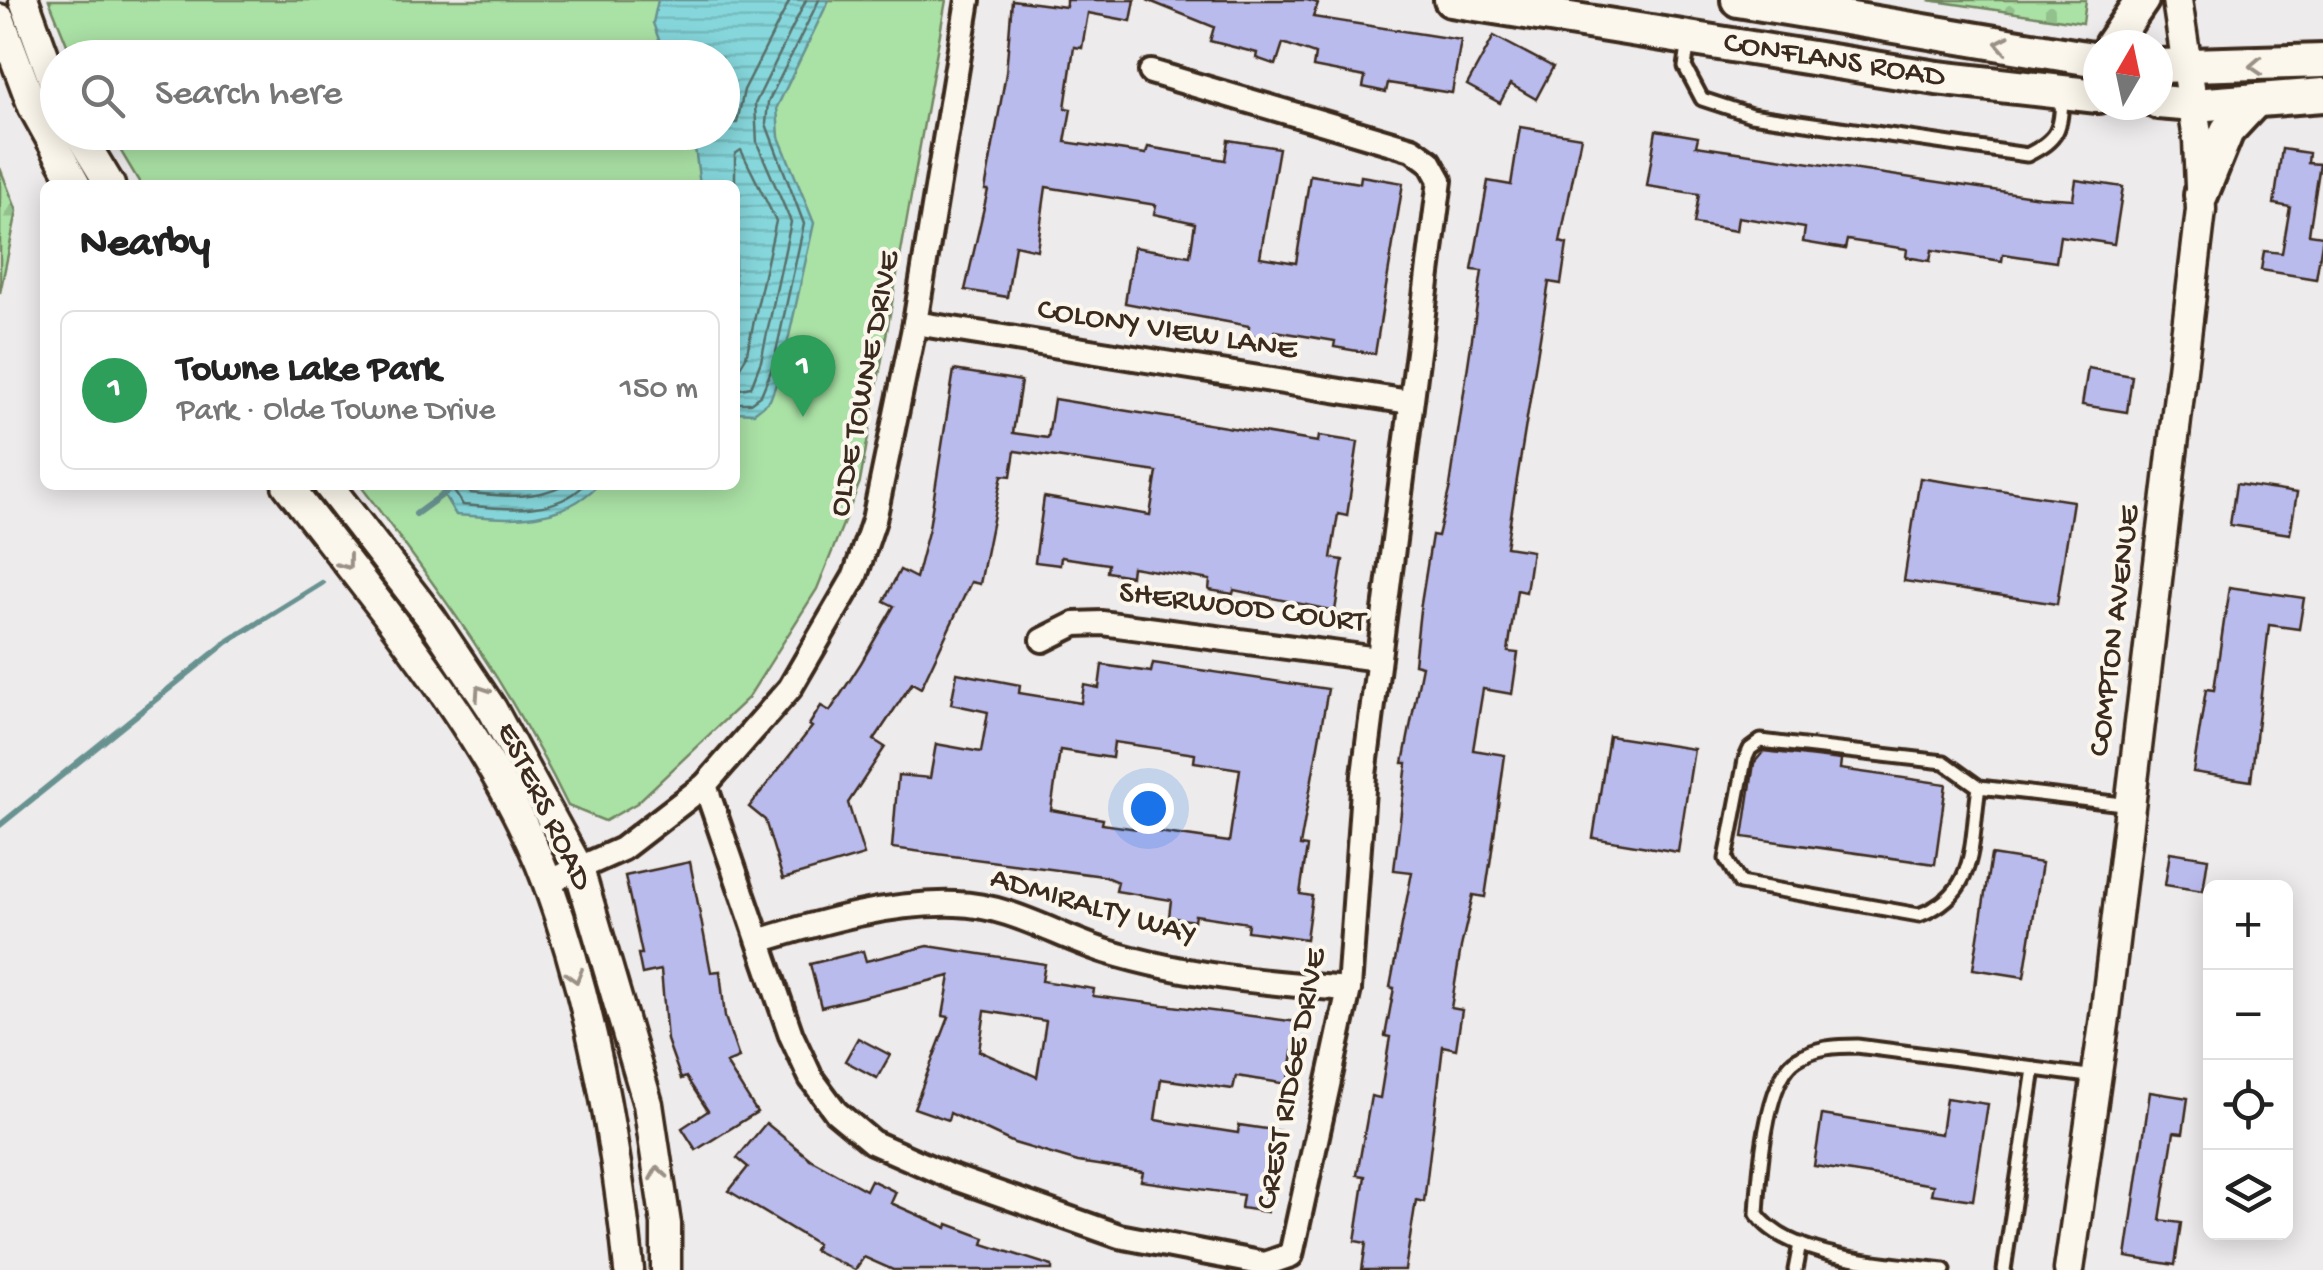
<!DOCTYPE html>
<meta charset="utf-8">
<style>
:root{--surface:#fff;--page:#f6f6f6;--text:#222;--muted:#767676;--line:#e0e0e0;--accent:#0f766e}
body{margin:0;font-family:"Gochi Hand",sans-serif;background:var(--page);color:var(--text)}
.controls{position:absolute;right:30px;bottom:30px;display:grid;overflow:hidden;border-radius:15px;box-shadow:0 5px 25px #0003}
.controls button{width:90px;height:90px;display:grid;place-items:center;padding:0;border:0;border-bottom:2px solid var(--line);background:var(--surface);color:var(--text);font:50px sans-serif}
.compass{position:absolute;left:2083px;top:30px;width:90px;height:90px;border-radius:50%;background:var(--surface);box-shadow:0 5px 25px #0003;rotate:9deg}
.you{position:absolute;left:1148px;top:808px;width:35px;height:35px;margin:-25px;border:8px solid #fff;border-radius:50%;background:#1a73e8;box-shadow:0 0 0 15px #1a73e833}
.badge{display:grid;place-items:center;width:65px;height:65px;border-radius:50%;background:var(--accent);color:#fff;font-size:32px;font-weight:700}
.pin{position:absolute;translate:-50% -82px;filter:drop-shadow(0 2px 5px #0008)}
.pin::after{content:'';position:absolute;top:52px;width:35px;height:30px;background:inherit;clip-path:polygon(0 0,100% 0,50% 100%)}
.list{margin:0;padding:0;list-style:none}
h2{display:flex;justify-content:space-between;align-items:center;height:130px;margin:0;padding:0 40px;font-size:42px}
h2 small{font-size:32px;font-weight:400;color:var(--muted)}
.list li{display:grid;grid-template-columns:65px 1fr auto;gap:30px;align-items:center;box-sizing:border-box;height:160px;margin:0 20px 20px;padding:0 20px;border:2px solid var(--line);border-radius:15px}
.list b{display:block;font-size:38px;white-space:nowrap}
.list p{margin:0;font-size:32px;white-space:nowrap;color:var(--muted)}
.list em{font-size:32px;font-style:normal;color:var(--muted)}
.icon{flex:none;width:55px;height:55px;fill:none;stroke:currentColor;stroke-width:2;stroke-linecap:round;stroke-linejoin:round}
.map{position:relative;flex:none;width:2323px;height:1270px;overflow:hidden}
.search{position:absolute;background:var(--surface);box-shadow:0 5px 25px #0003;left:40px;top:40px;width:700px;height:110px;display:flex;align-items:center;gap:25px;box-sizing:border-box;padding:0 35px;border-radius:55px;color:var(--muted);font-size:38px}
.panel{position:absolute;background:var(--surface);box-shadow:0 5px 25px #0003;left:40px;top:180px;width:700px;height:310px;border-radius:15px}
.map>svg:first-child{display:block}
.green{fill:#aae1a5;stroke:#728662;stroke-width:2.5}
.forest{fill:url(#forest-firs);stroke:#728662;stroke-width:2.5}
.cemetery{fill:url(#cemetery-stones);stroke:#728662;stroke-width:2.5}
.water{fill:url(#water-rules);stroke:#689290;stroke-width:2.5}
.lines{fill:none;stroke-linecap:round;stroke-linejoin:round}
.shore{stroke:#596f6a;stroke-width:2.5}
.stream{stroke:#689290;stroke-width:6}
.building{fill:#babbed;stroke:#3b2a1e;stroke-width:2.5;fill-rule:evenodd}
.service-casing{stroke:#3b2a1e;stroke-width:19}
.minor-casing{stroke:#3b2a1e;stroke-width:30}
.tertiary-casing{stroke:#3b2a1e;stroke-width:35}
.secondary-casing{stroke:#3b2a1e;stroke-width:40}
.service{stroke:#fbf7ec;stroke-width:11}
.minor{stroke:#fbf7ec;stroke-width:22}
.tertiary{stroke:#fbf7ec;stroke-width:28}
.secondary{stroke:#fbf7ec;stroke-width:32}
.oneway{stroke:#9b9085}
.labels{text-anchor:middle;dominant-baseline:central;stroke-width:8;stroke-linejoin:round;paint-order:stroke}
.street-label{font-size:32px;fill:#3b2a1e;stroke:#fbf7ec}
</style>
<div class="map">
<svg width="2323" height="1270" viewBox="0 0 2323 1270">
<defs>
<pattern id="forest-firs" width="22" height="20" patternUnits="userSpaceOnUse" patternTransform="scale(2.5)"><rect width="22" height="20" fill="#aae1a5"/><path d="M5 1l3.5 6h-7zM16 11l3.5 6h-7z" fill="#93c18e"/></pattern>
<pattern id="cemetery-stones" width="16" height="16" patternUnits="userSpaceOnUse" patternTransform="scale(2.5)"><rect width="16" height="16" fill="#aae1a5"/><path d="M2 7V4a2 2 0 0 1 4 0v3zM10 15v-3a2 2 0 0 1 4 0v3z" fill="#93c18e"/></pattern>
<pattern id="water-rules" width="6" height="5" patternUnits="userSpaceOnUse" patternTransform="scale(2.5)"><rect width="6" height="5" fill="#86d7dc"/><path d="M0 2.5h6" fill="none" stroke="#75b9bc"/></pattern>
</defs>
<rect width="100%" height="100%" fill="#eeebec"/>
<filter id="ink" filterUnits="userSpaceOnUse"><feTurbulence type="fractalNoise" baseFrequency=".01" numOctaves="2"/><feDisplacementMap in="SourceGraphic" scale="20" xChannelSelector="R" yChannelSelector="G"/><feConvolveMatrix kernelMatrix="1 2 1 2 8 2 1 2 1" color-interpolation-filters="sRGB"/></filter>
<g filter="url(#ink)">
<path class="green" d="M49,0H946L860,482L817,589L748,698L637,803L605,821L568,806C509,684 441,592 360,485H735V185H141L110,133L722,132V58L72,57Z"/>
<polygon class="forest" points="0,168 17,211 0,293"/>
<polygon class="cemetery" points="1928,0 2086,0 2083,23"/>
<g class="water">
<polygon points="658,0 829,0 777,107 779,137 814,223 782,368 770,400 754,413 735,412 735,185 700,185 693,133 722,132 722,58 665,57 653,23"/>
<path d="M438,485H598C559,525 509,519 456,515Z"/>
</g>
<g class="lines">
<g class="shore">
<polyline points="722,110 730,123 737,123 744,90 790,0"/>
<polyline points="735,197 735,154 741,150 776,221 746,357 735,375"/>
<polyline points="735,390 751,387 761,361 791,222 757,143 755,104 806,0"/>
<polyline points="735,403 750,403 761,395 773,366 804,224 766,124 768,102 819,0"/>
<path d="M450,485L463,505C503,509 554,516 584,485"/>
<path d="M464,485L471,493C503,496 535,500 563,485"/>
</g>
<g class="stream">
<polyline points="416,514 456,485"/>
<polyline points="0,825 227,642 322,583"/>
</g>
</g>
<g class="building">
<polygon points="1012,0 1066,7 1066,0 1135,0 1131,21 1088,13 1082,48 1074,47 1065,108 1071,109 1065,142 1146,154 1148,147 1225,160 1228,140 1279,148 1260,257 1296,263 1310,175 1360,183 1361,176 1403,183 1375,354 1334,347 1335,341 1275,331 1273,339 1248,335 1249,326 1125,303 1134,247 1190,256 1195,223 1154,214 1156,205 1046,187 1037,250 1015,245 1007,297 965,290 988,190 985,190 1006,73"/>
<polygon points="1147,0 1307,0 1318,3 1313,17 1461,40 1452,93 1388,83 1386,92 1363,87 1365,77 1313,67 1315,54 1283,43 1276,65 1256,58 1257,53 1210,41 1214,27"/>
<polygon points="1494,36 1553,67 1536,99 1510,84 1500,103 1467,85"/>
<polygon points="1520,127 1581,137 1560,242 1567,244 1561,284 1549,282 1506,547 1532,551 1526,592 1517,590 1508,652 1518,653 1512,694 1483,689 1473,750 1505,755 1491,857 1485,897 1473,895 1461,947 1451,1008 1462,1010 1456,1049 1443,1046 1424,1202 1416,1200 1405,1270 1362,1270 1366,1243 1355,1241 1365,1176 1357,1175 1371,1096 1380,1098 1390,1037 1385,1036 1394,988 1390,987 1412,872 1394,870 1407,763 1403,763 1422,666 1414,664 1420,610 1432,535 1438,536 1450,486 1482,271 1472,270 1488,181 1511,185"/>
<polygon points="1656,130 1698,137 1696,146 2040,197 2073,199 2076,180 2123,187 2114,244 2060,236 2056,262 2003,254 2002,261 1932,250 1930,261 1906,257 1907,249 1847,240 1845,249 1803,242 1805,228 1738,217 1736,231 1694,224 1699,194 1647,186"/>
<polygon points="2282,149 2309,153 2308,163 2320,164 2309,234 2323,236 2316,279 2261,270 2264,251 2282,253 2290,207 2274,204"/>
<polygon points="2088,368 2132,376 2127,412 2082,405"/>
<polygon points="954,370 1021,381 1013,433 1048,438 1054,399 1318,442 1319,436 1358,442 1347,516 1338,514 1331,558 1343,560 1335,611 1234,590 1233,594 1209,590 1210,580 1132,567 1131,576 1107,572 1108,564 1061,557 1060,565 1035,562 1044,497 1150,515 1157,472 1015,451 1011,476 1002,475 980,584 971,582 921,688 912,683 874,740 885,747 848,803 864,855 783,879 765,820 749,807 812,727 809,725 821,706 830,711 861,663 894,606 884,601 900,570 916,578 929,528"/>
<polygon points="1920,478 2073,501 2057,604 1904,581"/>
<polygon points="2236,484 2297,493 2290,534 2230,525"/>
<polygon points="2229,587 2304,598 2299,629 2269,625 2251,781 2193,772 2206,689 2214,690"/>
<path d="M1153,663L1328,689L1300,846L1307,847L1300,894L1312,896L1306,939L1247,931L1248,923L1195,915L1194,921L1169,917L1171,900L1116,891L1118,882L1103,876L892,848L898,775L930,778L936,744L981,752L988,712L951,704L957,673L1020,685L1019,693L1081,703L1084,685L1099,688L1102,665L1151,672ZM1114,742L1195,754L1194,762L1240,769L1229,842L1102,824L1103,819L1051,810L1060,750L1112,758Z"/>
<polygon points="1609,736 1694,749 1678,852 1593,838"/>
<polygon points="1764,751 1841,760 1840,769 1946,784 1935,864 1743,837 1754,763"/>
<polygon points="2170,852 2208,858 2203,891 2165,885"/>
<polygon points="1991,855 2042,863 2024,977 1973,969"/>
<polygon points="690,862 711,972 720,971 725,1017 739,1058 726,1063 757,1112 696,1150 682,1128 708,1111 686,1077 681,1079 667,1040 661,970 642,974 638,954 642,954 625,876"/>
<path d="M928,946L1045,964L1042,981L1094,989L1093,996L1298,1022L1288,1084L1236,1076L1233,1089L1161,1079L1155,1120L1238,1133L1239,1125L1280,1131L1267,1212L1241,1208L1243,1195L1141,1181L1143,1172L1078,1162L1014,1143L950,1113L948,1120L914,1108L949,1017L943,1016L950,976L821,1007L810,964L863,951L866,961ZM985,1011L1046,1021L1037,1077L979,1051Z"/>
<polygon points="858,1038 890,1055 877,1078 845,1061"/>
<polygon points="2150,1092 2188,1098 2183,1133 2174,1132 2160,1220 2181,1223 2175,1265 2126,1257"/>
<polygon points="1946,1098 1988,1104 1973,1200 1931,1194 1933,1185 1814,1166 1822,1115 1941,1134"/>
<polygon points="766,1123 810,1159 866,1190 871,1180 896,1192 891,1203 947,1228 948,1224 985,1238 983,1244 1052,1266 1052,1270 893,1270 864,1257 855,1270 814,1250 817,1244 729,1191 748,1167 737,1158"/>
</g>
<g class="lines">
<g class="service-casing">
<g id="service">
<path d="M1689,40L1685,67L1702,99L1751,115L2027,155C2059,139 2061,130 2062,95"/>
<path d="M1979,787L1944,762L1761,741L1750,749L1745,760L1726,859L1740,883L1919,915C1979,893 1970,843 1979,787L2131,805"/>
<polyline points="1795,1270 1800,1244"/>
<path d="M1944,1270C1891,1263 1789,1260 1757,1214C1759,1178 1765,1079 1797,1059C1816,1047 1836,1046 1857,1046L2096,1077"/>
<polyline points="2004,1270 2034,1069"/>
</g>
</g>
<g class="minor-casing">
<g id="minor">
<polyline points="915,323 1409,402"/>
<polyline points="1043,640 1075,624 1102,623 1378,659"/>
<polyline points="705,785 791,1035 811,1078 836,1112 872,1142 949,1176 1119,1236 1265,1264 1291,1255 1349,989 1364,775 1440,180 1430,162 1412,149 1151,72"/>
<polyline points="548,882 622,849 705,785 790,688 855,576 874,520 915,323 968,0"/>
<path d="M762,940C824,921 890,902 956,904C1011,905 1058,937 1108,952C1187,976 1267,983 1349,989"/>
</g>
</g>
<g class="tertiary-casing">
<g id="tertiary">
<polyline points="24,0 58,94"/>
<polyline points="0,19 33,107 76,185"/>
<polyline points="78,132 110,185"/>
<path d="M287,485C378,604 497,743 548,884C593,1008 616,1139 629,1270"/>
<polyline points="328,485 431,618 492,709 579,869 648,1104 666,1224 666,1270"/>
<polyline points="2069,1270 2105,1017 2201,210 2198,140 2177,0"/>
</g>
</g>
<g class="secondary-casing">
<g id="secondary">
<path id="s1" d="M1451,0L1937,78L2098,96"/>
<polyline points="1738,0 2098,60"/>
<polyline points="2111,45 2142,0"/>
<polyline points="2158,66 2323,61"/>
<polyline points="2158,102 2194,105 2323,95"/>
<polyline points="2201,195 2227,131 2256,100"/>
</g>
</g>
<use href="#service" class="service"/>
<use href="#minor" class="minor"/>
<use href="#tertiary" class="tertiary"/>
<use href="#secondary" class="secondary"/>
</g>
<defs><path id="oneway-chevron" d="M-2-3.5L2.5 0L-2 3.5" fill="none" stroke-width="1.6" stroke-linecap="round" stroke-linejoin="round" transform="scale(2.5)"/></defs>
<g class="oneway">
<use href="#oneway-chevron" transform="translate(2002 44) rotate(-169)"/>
<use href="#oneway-chevron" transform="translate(2256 66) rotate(177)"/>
<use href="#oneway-chevron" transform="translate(346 563) rotate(53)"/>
<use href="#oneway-chevron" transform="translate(481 692) rotate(-124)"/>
<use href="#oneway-chevron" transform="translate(575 976) rotate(74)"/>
<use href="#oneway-chevron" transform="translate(658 1173) rotate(-99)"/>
</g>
</g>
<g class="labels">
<g class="street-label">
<text stroke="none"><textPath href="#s1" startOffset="388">CONFLANS ROAD</textPath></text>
<text transform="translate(1167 331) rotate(9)">COLONY VIEW LANE</text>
<text transform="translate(866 384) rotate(-79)">OLDE TOWNE DRIVE</text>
<text transform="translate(1242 609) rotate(7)">SHERWOOD COURT</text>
<text transform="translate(2116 631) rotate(-83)">COMPTON AVENUE</text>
<text transform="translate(543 807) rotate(64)">ESTERS ROAD</text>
<text transform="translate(1093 908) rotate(16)">ADMIRALTY WAY</text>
<text transform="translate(1293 1079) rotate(-79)">CREST RIDGE DRIVE</text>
</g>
</g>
</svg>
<div class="controls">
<button>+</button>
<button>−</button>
<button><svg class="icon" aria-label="locate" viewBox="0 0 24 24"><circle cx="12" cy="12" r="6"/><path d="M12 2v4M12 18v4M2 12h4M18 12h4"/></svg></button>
<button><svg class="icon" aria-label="layers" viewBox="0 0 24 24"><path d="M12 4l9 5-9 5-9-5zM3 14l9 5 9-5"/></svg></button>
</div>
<svg class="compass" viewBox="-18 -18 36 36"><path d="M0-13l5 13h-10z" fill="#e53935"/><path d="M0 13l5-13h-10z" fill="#767676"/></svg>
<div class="you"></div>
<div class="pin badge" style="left:803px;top:417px;background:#2e9e5b">1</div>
<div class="search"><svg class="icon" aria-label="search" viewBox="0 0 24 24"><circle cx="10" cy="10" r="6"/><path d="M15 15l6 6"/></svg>Search here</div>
<section class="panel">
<h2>Nearby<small></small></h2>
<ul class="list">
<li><span class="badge" style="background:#2e9e5b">1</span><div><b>Towne Lake Park</b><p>Park · Olde Towne Drive</p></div><em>150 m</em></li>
</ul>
</section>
</div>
